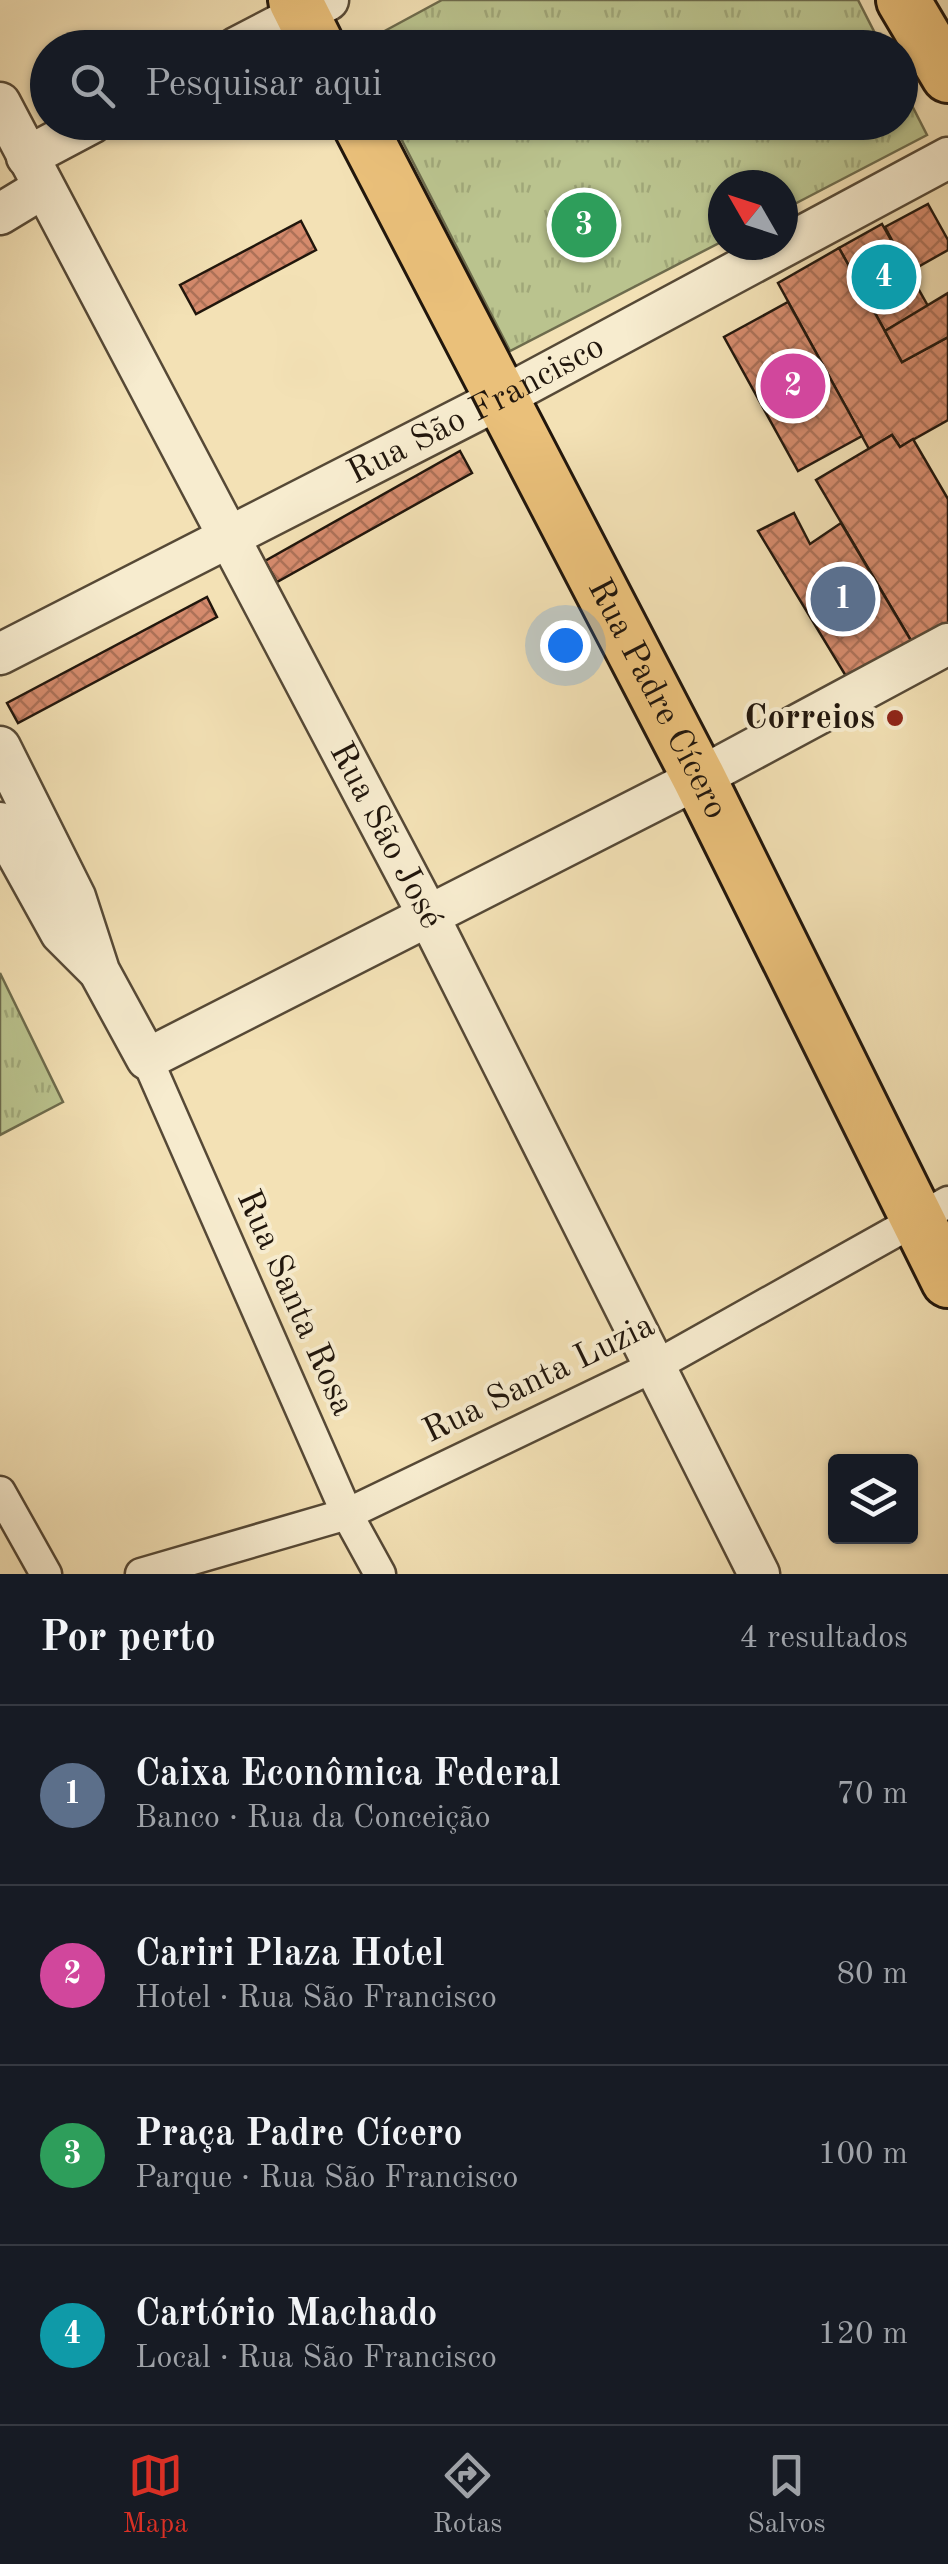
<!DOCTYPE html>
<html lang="pt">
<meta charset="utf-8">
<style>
:root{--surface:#171b24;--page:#20242c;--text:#f1f3f6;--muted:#9ea1a6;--line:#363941;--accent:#d93025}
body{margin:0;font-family:"Old Standard TT",serif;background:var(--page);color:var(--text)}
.controls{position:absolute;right:30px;bottom:30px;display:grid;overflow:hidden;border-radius:10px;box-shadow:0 2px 8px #0004}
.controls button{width:90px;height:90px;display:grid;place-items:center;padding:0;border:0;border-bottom:2px solid var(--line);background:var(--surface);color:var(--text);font:50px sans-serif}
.compass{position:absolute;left:708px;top:170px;width:90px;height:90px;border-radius:50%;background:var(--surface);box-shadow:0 2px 8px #0004;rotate:309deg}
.you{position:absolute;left:565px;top:645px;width:35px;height:35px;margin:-25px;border:8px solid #fff;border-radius:50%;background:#1a73e8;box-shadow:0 0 0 15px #1a73e833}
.badge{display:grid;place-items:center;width:65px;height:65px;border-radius:50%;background:var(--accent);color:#fff;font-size:32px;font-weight:700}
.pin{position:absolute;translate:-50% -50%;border:5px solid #fff;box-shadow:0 2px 10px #0006}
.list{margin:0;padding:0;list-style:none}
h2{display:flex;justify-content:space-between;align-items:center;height:130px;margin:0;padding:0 40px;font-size:42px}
h2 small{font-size:32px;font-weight:400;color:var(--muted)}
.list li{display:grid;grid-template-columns:65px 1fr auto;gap:30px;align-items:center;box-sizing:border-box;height:180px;padding:0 40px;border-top:2px solid var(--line)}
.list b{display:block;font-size:38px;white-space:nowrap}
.list p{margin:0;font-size:32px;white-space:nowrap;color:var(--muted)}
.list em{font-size:32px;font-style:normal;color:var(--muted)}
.icon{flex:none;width:55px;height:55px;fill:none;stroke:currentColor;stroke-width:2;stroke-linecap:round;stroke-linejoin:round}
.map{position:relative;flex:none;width:948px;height:1574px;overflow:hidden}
.search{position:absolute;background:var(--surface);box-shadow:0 2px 8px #0004;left:30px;right:30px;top:30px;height:110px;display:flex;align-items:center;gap:25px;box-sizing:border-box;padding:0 35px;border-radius:55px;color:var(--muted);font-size:38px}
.sheet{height:850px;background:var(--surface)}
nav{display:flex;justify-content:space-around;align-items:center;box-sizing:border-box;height:140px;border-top:2px solid var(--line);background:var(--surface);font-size:28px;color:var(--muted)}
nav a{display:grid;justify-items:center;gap:5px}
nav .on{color:var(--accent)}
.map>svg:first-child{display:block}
.park{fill:url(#park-tufts);stroke:#6e6c4d;stroke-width:2.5}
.building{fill:url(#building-cross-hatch);stroke:#21160c;stroke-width:2.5}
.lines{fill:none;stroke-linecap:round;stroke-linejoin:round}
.minor-casing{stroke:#564936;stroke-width:35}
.tertiary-casing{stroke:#564936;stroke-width:45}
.trunk-casing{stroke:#21160c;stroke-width:58}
.minor{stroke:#f7eccf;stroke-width:30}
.tertiary{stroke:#f7eccf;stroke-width:40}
.trunk{stroke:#eac07a;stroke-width:52}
.poi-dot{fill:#8f2418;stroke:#f7eccf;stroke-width:4}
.labels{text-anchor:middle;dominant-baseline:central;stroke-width:8;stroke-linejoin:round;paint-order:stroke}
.street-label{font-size:35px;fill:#21160c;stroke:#f7eccf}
.poi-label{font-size:35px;font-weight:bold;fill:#21160c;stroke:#f7eccf;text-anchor:end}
</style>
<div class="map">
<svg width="948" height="1574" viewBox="0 0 948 1574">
<defs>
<pattern id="park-tufts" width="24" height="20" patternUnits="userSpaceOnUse" patternTransform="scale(2.5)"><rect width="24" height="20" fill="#bac38e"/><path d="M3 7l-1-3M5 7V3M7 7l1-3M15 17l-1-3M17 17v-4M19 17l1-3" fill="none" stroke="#a0a779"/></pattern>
<pattern id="building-cross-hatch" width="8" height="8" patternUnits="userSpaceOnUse" patternTransform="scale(2.5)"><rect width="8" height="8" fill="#d68b6d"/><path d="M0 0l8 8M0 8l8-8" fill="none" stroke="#ad7158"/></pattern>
</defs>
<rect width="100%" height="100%" fill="#f3e1b5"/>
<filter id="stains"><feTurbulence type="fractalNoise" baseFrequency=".002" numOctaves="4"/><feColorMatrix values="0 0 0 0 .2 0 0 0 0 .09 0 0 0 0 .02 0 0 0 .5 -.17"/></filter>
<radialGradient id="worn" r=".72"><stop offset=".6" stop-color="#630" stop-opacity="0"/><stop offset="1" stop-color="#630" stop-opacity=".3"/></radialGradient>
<g class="park">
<polygon points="442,0 858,0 882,47 355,47"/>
<polygon points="901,84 927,135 783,210 783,185 723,185 723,241 510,351 393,123 900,122"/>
<polygon points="0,973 63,1102 0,1135"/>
</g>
<g class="building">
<polygon points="928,204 948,240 948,250 909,272 885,227"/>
<polygon points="301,221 316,250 196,314 180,285"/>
<polygon points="882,224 928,306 885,331 839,248"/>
<polygon points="839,248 902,362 948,337 948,420 900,447 892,435 869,449 778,283"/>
<polygon points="948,293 948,337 902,362 885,331"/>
<polygon points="788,302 862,436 798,471 724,337"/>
<polygon points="892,435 900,447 913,439 948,499 948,637 919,654 816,480"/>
<polygon points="460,451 472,473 277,582 265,561"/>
<polygon points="794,513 810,544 841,523 919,654 855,691 758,531"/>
<polygon points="207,597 217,617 18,723 7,703"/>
</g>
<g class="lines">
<g class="minor-casing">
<g id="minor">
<polyline points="147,1059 347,1514 380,1574"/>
<polyline points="0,1492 46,1574"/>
<polyline points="141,1574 347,1514 657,1365 948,1202"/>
</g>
</g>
<g class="tertiary-casing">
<g id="tertiary">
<polyline points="236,48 328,0"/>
<path id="s1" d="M0,103L427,913L759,1574"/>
<polyline points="27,157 93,122"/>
<polyline points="0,214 43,188"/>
<path id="s2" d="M0,654L501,398L948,158"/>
<polyline points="0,747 75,897 99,971 147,1059 699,778 948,644"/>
<polyline points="0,823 61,933 96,968"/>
</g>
</g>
<g class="trunk-casing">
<g id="trunk">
<polyline points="295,0 319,48"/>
<polyline points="903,0 948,76"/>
<path id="s3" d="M358,122L699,778L948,1281"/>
</g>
</g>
<use href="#minor" class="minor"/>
<use href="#tertiary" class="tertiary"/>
<use href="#trunk" class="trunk"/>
</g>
<circle class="poi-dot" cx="895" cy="718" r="10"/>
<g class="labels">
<g class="street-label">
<text stroke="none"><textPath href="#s2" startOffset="535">Rua São Francisco</textPath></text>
<text stroke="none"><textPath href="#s3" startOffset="650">Rua Padre Cícero</textPath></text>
<text stroke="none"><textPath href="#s1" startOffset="828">Rua São José</textPath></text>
<text transform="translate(295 1303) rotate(66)">Rua Santa Rosa</text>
<text transform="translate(539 1379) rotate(-26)">Rua Santa Luzia</text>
</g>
<g class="poi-label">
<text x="875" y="718">Correios</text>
</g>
</g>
<rect width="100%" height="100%" filter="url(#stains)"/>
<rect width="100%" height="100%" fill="url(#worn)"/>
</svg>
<div class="controls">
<button><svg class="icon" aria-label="layers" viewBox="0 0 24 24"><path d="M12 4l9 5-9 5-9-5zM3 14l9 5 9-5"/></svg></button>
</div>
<svg class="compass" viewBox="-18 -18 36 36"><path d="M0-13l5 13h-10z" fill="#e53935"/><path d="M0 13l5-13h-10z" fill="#9ea1a6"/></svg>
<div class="you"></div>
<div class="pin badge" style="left:843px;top:599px;background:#5c6f8a">1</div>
<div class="pin badge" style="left:793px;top:386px;background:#d1479c">2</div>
<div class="pin badge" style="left:584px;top:225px;background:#2e9e5b">3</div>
<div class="pin badge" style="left:884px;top:277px;background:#0f9aa8">4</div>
<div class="search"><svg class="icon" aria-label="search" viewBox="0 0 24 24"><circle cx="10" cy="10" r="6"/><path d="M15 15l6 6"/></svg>Pesquisar aqui</div>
</div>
<section class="sheet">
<h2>Por perto<small>4 resultados</small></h2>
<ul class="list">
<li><span class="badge" style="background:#5c6f8a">1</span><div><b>Caixa Econômica Federal</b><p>Banco · Rua da Conceição</p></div><em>70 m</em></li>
<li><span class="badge" style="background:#d1479c">2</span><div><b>Cariri Plaza Hotel</b><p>Hotel · Rua São Francisco</p></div><em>80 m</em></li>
<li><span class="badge" style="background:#2e9e5b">3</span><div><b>Praça Padre Cícero</b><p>Parque · Rua São Francisco</p></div><em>100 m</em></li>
<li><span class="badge" style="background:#0f9aa8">4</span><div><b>Cartório Machado</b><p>Local · Rua São Francisco</p></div><em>120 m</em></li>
</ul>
</section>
<nav>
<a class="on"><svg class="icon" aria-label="map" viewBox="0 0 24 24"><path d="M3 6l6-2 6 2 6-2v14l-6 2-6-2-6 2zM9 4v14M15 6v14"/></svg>Mapa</a>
<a><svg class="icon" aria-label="directions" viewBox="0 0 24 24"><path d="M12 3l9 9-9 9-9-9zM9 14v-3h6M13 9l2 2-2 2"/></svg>Rotas</a>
<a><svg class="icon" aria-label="saved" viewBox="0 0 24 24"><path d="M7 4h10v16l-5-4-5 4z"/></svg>Salvos</a>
</nav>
